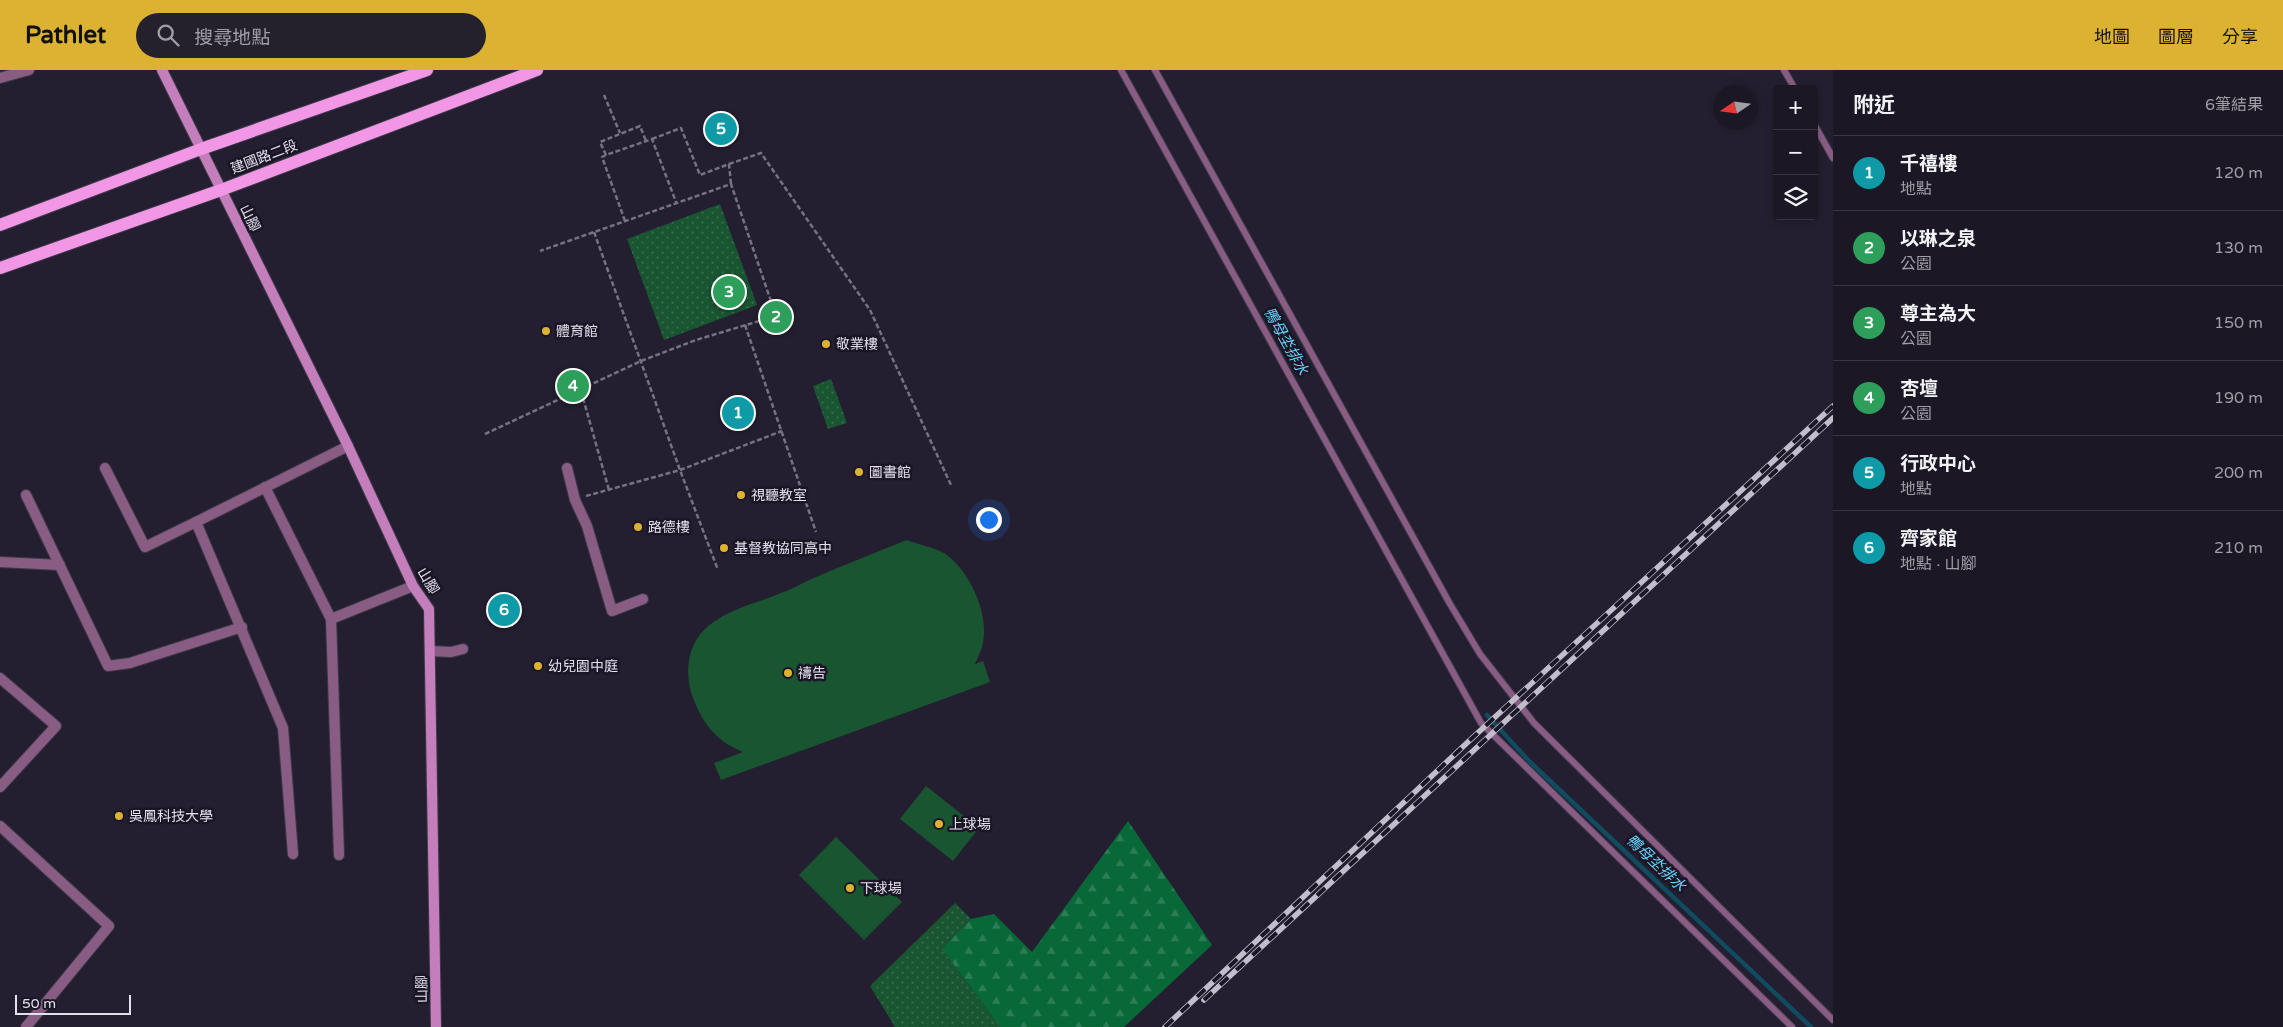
<!DOCTYPE html>
<html lang="zh-TW">
<meta charset="utf-8">
<style>
:root{--surface:#1b1724;--page:#24202c;--text:#f1f3f6;--muted:#a09fa6;--line:#393641;--accent:#dcb233}
body{margin:0;font-family:"Varela Round","Noto Sans TC",sans-serif;background:var(--page);color:var(--text)}
.controls{position:absolute;right:15px;top:15px;display:grid;overflow:hidden;border-radius:5px;box-shadow:0 2px 8px #0003}
.controls button{width:45px;height:45px;display:grid;place-items:center;padding:0;border:0;border-bottom:1px solid var(--line);background:var(--surface);color:var(--text);font:25px sans-serif}
.compass{position:absolute;left:1713px;top:15px;width:45px;height:45px;border-radius:50%;background:var(--surface);box-shadow:0 2px 8px #0003;rotate:257deg}
.scale{position:absolute;left:15px;bottom:12px;width:116px;box-sizing:border-box;padding-left:5px;border:2px solid #e4e0ec;border-top:0;font-size:14px;line-height:18px;white-space:nowrap;color:#e4e0ec;-webkit-text-stroke:4px #1b1626;paint-order:stroke}
.you{position:absolute;left:988px;top:449px;width:18px;height:18px;margin:-12px;border:4px solid #fff;border-radius:50%;background:#1a73e8;box-shadow:0 0 0 8px #1a73e833}
.badge{display:grid;place-items:center;width:32px;height:32px;border-radius:50%;background:var(--accent);color:#fff;font-size:16px;font-weight:700}
.pin{position:absolute;translate:-50% -50%;border:2px solid #fff;box-shadow:0 1px 5px #0006}
.list{margin:0;padding:0;list-style:none}
h2{display:flex;justify-content:space-between;align-items:center;height:65px;margin:0;padding:0 20px;font-size:21px}
h2 small{font-size:16px;font-weight:400;color:var(--muted)}
.list li{display:grid;grid-template-columns:32px 1fr auto;gap:15px;align-items:center;box-sizing:border-box;height:75px;padding:0 20px;border-top:1px solid var(--line)}
.list b{display:block;font-size:19px;white-space:nowrap}
.list p{margin:0;font-size:16px;white-space:nowrap;color:var(--muted)}
.list em{font-size:16px;font-style:normal;color:var(--muted)}
.icon{flex:none;width:28px;height:28px;fill:none;stroke:currentColor;stroke-width:2;stroke-linecap:round;stroke-linejoin:round}
.map{position:relative;flex:none;width:1833px;height:957px;overflow:hidden}
header{display:flex;align-items:center;gap:30px;box-sizing:border-box;height:70px;padding:0 25px;background:var(--accent);color:#111}
header strong{font-size:24px}
nav{display:flex;gap:28px;margin-inline-start:auto;font-size:18px}
.search{width:350px;height:45px;background:var(--page);display:flex;align-items:center;gap:12px;box-sizing:border-box;padding:0 18px;border-radius:28px;color:var(--muted);font-size:19px}
main{display:flex}
aside{flex:1;background:var(--surface)}
.map>svg:first-child{display:block}
.grass{fill:url(#grass-dots)}
.forest{fill:url(#forest-firs)}
.park{fill:#195531}
.lines{fill:none;stroke-linecap:round;stroke-linejoin:round}
.stream{stroke:#0f4c60;stroke-width:4.5}
.lane-casing{stroke:#3f3a4a;stroke-width:8}
.street-casing{stroke:#3f3a4a;stroke-width:12}
.secondary-casing{stroke:#3f3a4a;stroke-width:12}
.primary-casing{stroke:#3f3a4a;stroke-width:14}
.path{stroke:#777281;stroke-width:2.5;stroke-dasharray:5 2.5;stroke-linecap:butt}
.lane{stroke:#895d83;stroke-width:6}
.street{stroke:#895d83;stroke-width:10}
.secondary{stroke:#c37ebb;stroke-width:10}
.primary{stroke:#f197e6;stroke-width:12}
.rail-casing{stroke:#c1bdca;stroke-width:5.5}
.rail{stroke:#1b1626;stroke-width:4;stroke-dasharray:11;stroke-linecap:butt}
.poi-dot{fill:#dcb233;stroke:#1b1626;stroke-width:2}
.labels{text-anchor:middle;dominant-baseline:central;stroke-width:5;stroke-linejoin:round;paint-order:stroke}
.street-label{font-size:14px;fill:#e4e0ec;stroke:#1b1626}
.poi-label{font-size:14px;fill:#e4e0ec;stroke:#1b1626;text-anchor:start}
.water-label{font-size:15px;font-style:italic;fill:#67d3fb;stroke:#1b1626}
</style>
<header>
<strong>Pathlet</strong>
<div class="search"><svg class="icon" aria-label="search" viewBox="0 0 24 24"><circle cx="10" cy="10" r="6"/><path d="M15 15l6 6"/></svg>搜尋地點</div>
<nav><a>地圖</a><a>圖層</a><a>分享</a></nav>
</header>
<main>
<div class="map">
<svg width="1833" height="957" viewBox="0 0 1833 957">
<defs>
<pattern id="grass-dots" width="8" height="8" patternUnits="userSpaceOnUse" patternTransform="scale(1.25)"><rect width="8" height="8" fill="#195531"/><path d="M2 2h.1M6 6h.1" fill="none" stroke="#3a6d4f" stroke-width="1.8" stroke-linecap="round"/></pattern>
<pattern id="forest-firs" width="22" height="20" patternUnits="userSpaceOnUse" patternTransform="scale(1.25)"><rect width="22" height="20" fill="#086838"/><path d="M5 1l3.5 6h-7zM16 11l3.5 6h-7z" fill="#2c7d55"/></pattern>
</defs>
<rect width="100%" height="100%" fill="#241f30"/>
<g class="grass">
<polygon points="720,134 757,235 664,270 627,169"/>
<polygon points="831,309 847,353 828,359 813,316"/>
<polygon points="955,833 971,849 942,879 1000,957 895,957 870,916"/>
</g>
<polygon class="forest" points="1128,751 1212,875 1124,957 1000,957 942,879 971,849 994,844 1032,882"/>
<g class="park">
<path d="M907,470C919,475 933,477 944,483C969,499 989,543 983,572C982,580 978,587 975,594L983,591L990,612L721,710L714,693L743,682C716,671 702,653 692,625C685,604 687,578 703,561C723,540 755,534 781,523C793,519 804,512 816,507C846,494 877,482 907,470Z"/>
<polygon points="926,716 979,758 953,791 900,749"/>
<polygon points="836,767 902,832 864,870 799,805"/>
</g>
<g class="lines">
<polyline class="stream" points="1487,645 1529,691 1811,957"/>
<g class="lane-casing">
<g id="lane">
<polyline points="1121,0 1481,653 1792,957"/>
<polyline points="1155,0 1450,534 1480,584 1534,653 1833,950"/>
<polyline points="1784,0 1795,19"/>
<polyline points="1814,54 1833,88"/>
</g>
</g>
<g class="street-casing">
<g id="street">
<polyline points="0,8 29,0"/>
<polyline points="105,398 145,477 196,452"/>
<polyline points="567,398 575,430 587,456 612,541 643,529"/>
<polyline points="265,417 331,549 339,785"/>
<polyline points="26,425 108,596 130,593 242,557"/>
<polyline points="0,492 60,495"/>
<polyline points="331,549 413,516"/>
<polyline points="430,581 451,582 463,579"/>
<polyline points="0,608 56,656 0,717"/>
<polyline points="0,756 109,856 26,957"/>
<polyline points="293,784 283,658 196,452 348,376"/>
</g>
</g>
<g class="secondary-casing">
<polyline id="secondary" points="162,0 348,376 413,516 429,539 436,957"/>
</g>
<g class="primary-casing">
<g id="primary">
<polyline points="0,155 201,79 427,0"/>
<polyline points="0,198 221,120 537,0"/>
</g>
</g>
<g class="path">
<polyline points="604,25 620,63"/>
<polyline points="652,69 681,58 700,105 729,94 731,114"/>
<polyline points="606,85 600,72 640,56 646,71"/>
<polyline points="729,94 761,83 870,240 951,415"/>
<polyline points="625,151 602,87 606,85 652,69 676,132"/>
<polyline points="594,162 680,400 718,500"/>
<polyline points="745,255 816,462"/>
<polyline points="581,321 609,420"/>
<polyline points="485,364 641,291 696,270 776,246 731,114 540,181"/>
<polyline points="586,426 680,400 782,361"/>
</g>
<use href="#lane" class="lane"/>
<use href="#street" class="street"/>
<use href="#secondary" class="secondary"/>
<use href="#primary" class="primary"/>
<g class="rail-casing">
<g id="rail">
<polyline points="1204,930 1833,348"/>
<polyline points="1165,957 1469,671 1833,336"/>
</g>
</g>
<use href="#rail" class="rail"/>
</g>
<g class="poi-dot">
<circle cx="546" cy="261" r="5"/>
<circle cx="826" cy="274" r="5"/>
<circle cx="859" cy="402" r="5"/>
<circle cx="741" cy="425" r="5"/>
<circle cx="638" cy="457" r="5"/>
<circle cx="724" cy="478" r="5"/>
<circle cx="538" cy="596" r="5"/>
<circle cx="788" cy="603" r="5"/>
<circle cx="119" cy="746" r="5"/>
<circle cx="939" cy="754" r="5"/>
<circle cx="850" cy="818" r="5"/>
</g>
<g class="labels">
<g class="street-label">
<text transform="translate(264 87) rotate(-21)">建國路二段</text>
<text transform="translate(250 148) rotate(64)">山腳</text>
<text transform="translate(428 511) rotate(59)">山腳</text>
<text transform="translate(422 919) rotate(-91)">山腳</text>
</g>
<g class="poi-label">
<text x="556" y="261">體育館</text>
<text x="836" y="274">敬業樓</text>
<text x="869" y="402">圖書館</text>
<text x="751" y="425">視聽教室</text>
<text x="648" y="457">路德樓</text>
<text x="734" y="478">基督教協同高中</text>
<text x="548" y="596">幼兒園中庭</text>
<text x="798" y="603">禱告</text>
<text x="129" y="746">吳鳳科技大學</text>
<text x="949" y="754">上球場</text>
<text x="860" y="818">下球場</text>
</g>
<g class="water-label">
<text transform="translate(1286 271) rotate(61)">鴨母坔排水</text>
<text transform="translate(1656 793) rotate(43)">鴨母坔排水</text>
</g>
</g>
</svg>
<div class="controls">
<button>+</button>
<button>−</button>
<button><svg class="icon" aria-label="layers" viewBox="0 0 24 24"><path d="M12 4l9 5-9 5-9-5zM3 14l9 5 9-5"/></svg></button>
</div>
<svg class="compass" viewBox="-18 -18 36 36"><path d="M0-13l5 13h-10z" fill="#e53935"/><path d="M0 13l5-13h-10z" fill="#a09fa6"/></svg>
<div class="scale">50 m</div>
<div class="you"></div>
<div class="pin badge" style="left:738px;top:343px;background:#0f9aa8">1</div>
<div class="pin badge" style="left:776px;top:247px;background:#2e9e5b">2</div>
<div class="pin badge" style="left:729px;top:222px;background:#2e9e5b">3</div>
<div class="pin badge" style="left:573px;top:316px;background:#2e9e5b">4</div>
<div class="pin badge" style="left:721px;top:59px;background:#0f9aa8">5</div>
<div class="pin badge" style="left:504px;top:540px;background:#0f9aa8">6</div>
</div>
<aside>
<h2>附近<small>6筆結果</small></h2>
<ul class="list">
<li><span class="badge" style="background:#0f9aa8">1</span><div><b>千禧樓</b><p>地點</p></div><em>120 m</em></li>
<li><span class="badge" style="background:#2e9e5b">2</span><div><b>以琳之泉</b><p>公園</p></div><em>130 m</em></li>
<li><span class="badge" style="background:#2e9e5b">3</span><div><b>尊主為大</b><p>公園</p></div><em>150 m</em></li>
<li><span class="badge" style="background:#2e9e5b">4</span><div><b>杏壇</b><p>公園</p></div><em>190 m</em></li>
<li><span class="badge" style="background:#0f9aa8">5</span><div><b>行政中心</b><p>地點</p></div><em>200 m</em></li>
<li><span class="badge" style="background:#0f9aa8">6</span><div><b>齊家館</b><p>地點 · 山腳</p></div><em>210 m</em></li>
</ul>
</aside>
</main>
